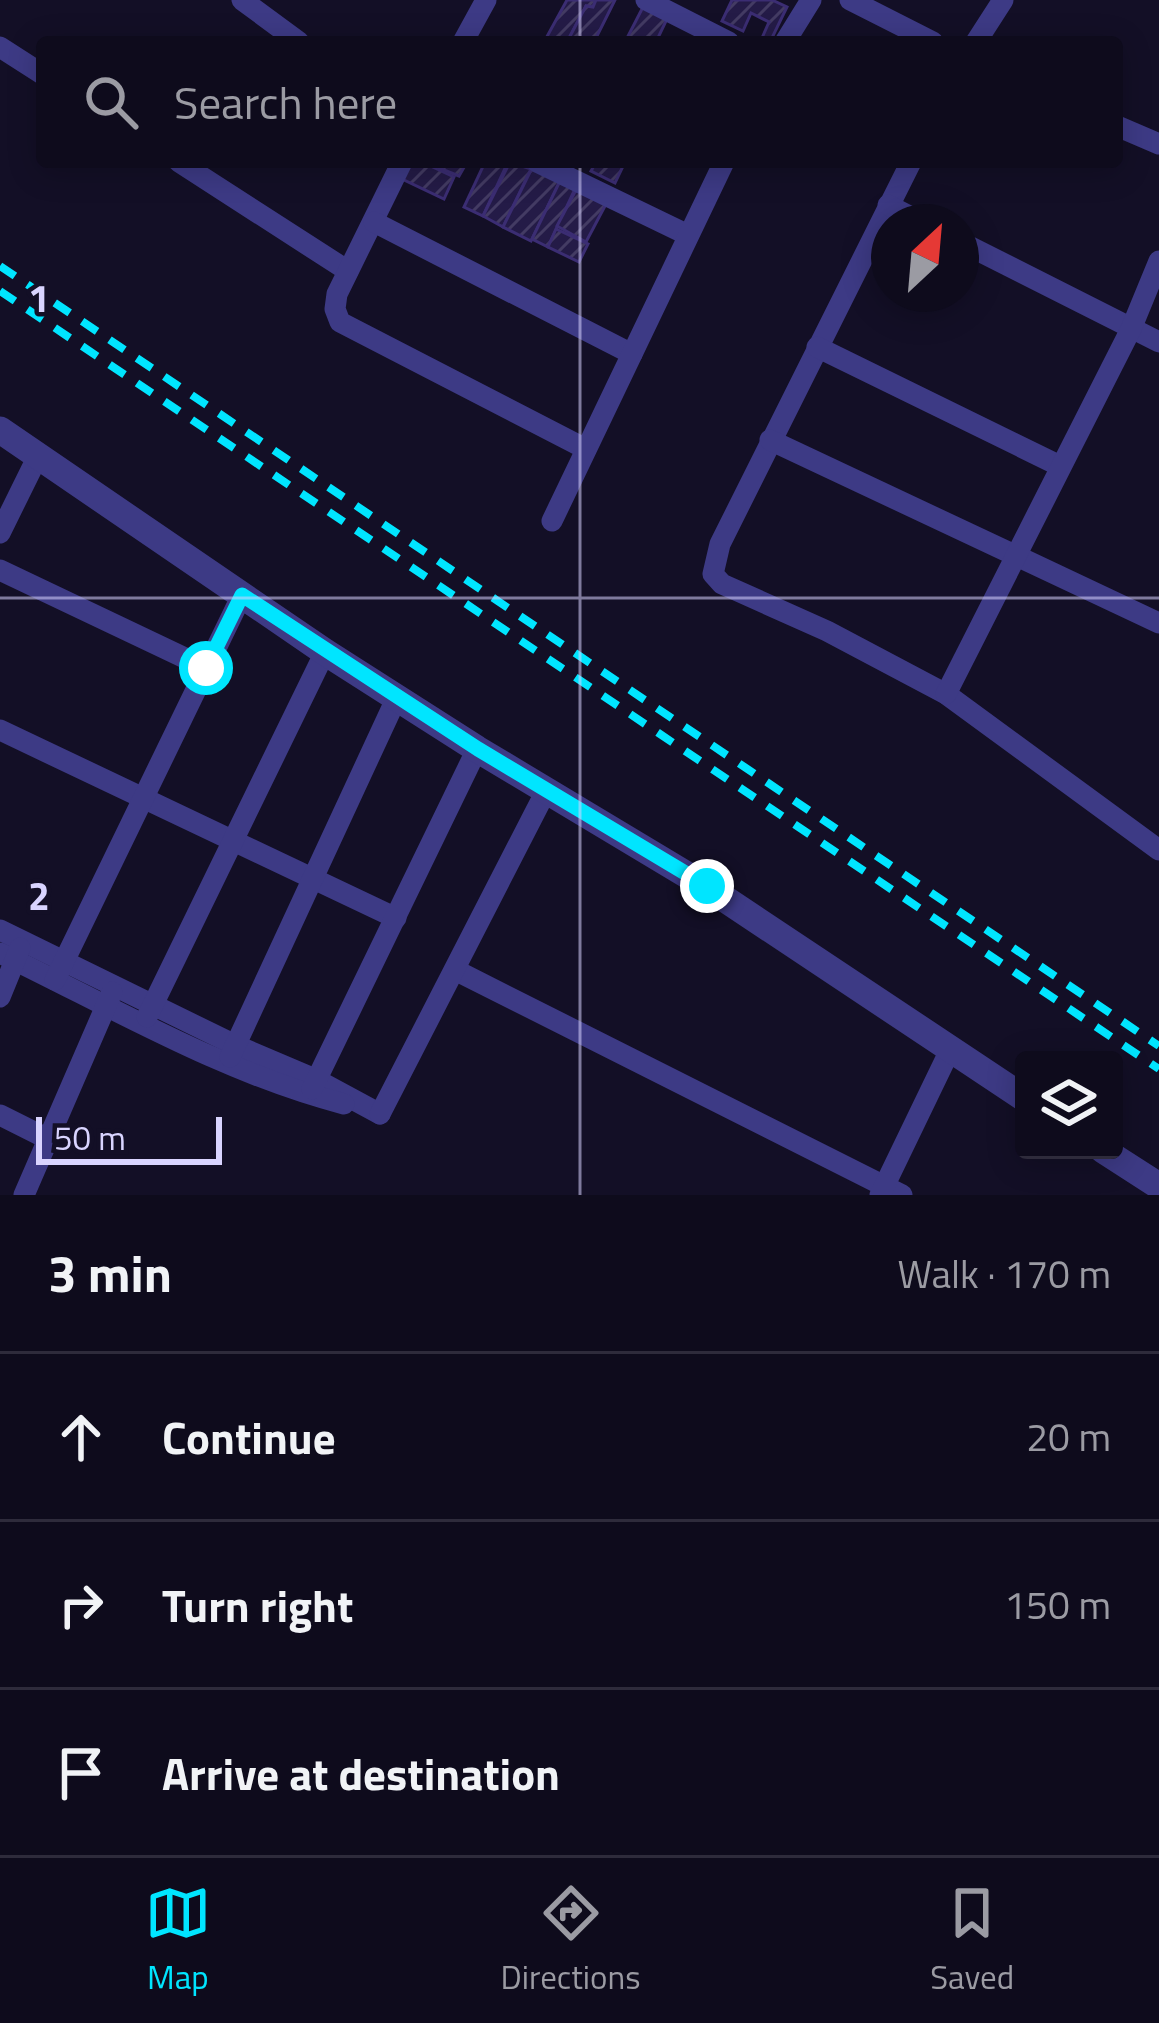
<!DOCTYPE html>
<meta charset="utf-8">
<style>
:root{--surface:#0e0b1c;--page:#171425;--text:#f1f3f6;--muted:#9b9ba3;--line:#2e2b3b;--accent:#00e5ff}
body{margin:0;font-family:"Titillium Web",sans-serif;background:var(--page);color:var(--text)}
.controls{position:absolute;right:36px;bottom:36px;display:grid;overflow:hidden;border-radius:12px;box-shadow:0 6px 30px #0003}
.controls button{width:108px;height:108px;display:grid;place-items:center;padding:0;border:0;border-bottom:3px solid var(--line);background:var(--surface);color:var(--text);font:60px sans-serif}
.compass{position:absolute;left:871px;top:204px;width:108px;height:108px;border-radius:50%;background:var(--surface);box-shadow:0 6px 30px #0003;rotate:26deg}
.scale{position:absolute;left:36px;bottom:30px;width:186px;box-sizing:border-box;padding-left:12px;border:6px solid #d9d4ff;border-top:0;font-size:33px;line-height:42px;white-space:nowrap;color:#d9d4ff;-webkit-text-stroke:9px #130f26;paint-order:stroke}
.stop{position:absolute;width:36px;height:36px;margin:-27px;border:9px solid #00e5ff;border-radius:50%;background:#fff}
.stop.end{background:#00e5ff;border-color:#fff;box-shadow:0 3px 12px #0008}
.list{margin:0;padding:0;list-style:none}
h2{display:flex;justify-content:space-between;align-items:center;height:156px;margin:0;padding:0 48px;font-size:51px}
h2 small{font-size:39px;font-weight:400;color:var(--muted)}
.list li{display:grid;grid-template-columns:78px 1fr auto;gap:36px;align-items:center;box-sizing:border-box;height:168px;padding:0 48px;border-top:3px solid var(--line)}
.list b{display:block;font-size:45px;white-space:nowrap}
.list em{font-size:39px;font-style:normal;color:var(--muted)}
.icon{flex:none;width:66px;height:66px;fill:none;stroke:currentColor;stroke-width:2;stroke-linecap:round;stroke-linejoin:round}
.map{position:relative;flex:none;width:1159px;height:1195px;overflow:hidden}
.search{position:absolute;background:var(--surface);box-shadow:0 6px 30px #0003;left:36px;right:36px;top:36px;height:132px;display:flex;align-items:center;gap:30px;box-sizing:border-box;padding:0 42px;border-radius:12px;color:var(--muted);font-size:45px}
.sheet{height:660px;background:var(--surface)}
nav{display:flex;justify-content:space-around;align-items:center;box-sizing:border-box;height:168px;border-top:3px solid var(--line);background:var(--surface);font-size:33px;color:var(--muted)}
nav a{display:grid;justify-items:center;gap:6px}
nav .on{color:var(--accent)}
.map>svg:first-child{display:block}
.building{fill:url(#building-hatch);stroke:#3b2d73;stroke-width:3}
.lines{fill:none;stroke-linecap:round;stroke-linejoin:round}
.minor{stroke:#3d3a85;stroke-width:21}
.tertiary{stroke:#3d3a85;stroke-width:27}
.rail{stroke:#00e5ff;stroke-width:8;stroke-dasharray:18 15;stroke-linecap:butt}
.route{stroke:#00e5ff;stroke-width:15}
.grid{fill:none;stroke:#d9d4ff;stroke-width:3;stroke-opacity:0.55}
.grid-label{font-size:39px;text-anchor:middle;font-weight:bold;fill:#d9d4ff;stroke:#130f26;stroke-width:9;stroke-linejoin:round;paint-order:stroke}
</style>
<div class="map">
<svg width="1159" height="1195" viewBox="0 0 1159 1195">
<defs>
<pattern id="building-hatch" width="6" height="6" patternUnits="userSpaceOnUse" patternTransform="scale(3)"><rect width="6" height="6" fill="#241b47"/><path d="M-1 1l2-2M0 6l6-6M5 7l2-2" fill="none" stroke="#433b63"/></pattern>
</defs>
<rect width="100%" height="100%" fill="#130f26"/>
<g class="building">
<polygon points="567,0 596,0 593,7 586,6 567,42 544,42"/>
<polygon points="596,0 615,0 594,42 567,42 586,6 593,7"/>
<polygon points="732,0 772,0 787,7 770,42 762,38 769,22 751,13 743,31 722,21"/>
<polygon points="643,7 667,19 656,42 625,42"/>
<polygon points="408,162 422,162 454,177 444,199 400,178"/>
<polygon points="442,162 467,162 459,176 439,168"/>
<polygon points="485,162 508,162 483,216 464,207"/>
<polygon points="510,162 531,169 503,227 483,216"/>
<polygon points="596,162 625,162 615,183 591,171"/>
<polygon points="534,164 560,181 531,241 503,227"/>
<polygon points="560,181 575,189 548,247 532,239"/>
<polygon points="577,188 606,204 586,242 557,226"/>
<polygon points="556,229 588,244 579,262 548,247"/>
</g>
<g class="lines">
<g class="minor">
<polyline points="242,0 299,42"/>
<polyline points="646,0 729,42"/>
<polyline points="850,0 933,42"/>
<polyline points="463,42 486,0"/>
<polyline points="785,42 811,0"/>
<polyline points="976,42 1003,0"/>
<polyline points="0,47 42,74"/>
<polyline points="1117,126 1159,144"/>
<polyline points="179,162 348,271"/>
<polyline points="402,162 337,294 335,309 340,322 586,449"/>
<polyline points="537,162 688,235"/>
<polyline points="911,162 720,544 713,574 722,584 827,631 946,694 1159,850"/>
<polyline points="888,205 921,222"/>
<polyline points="374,222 632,354"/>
<polyline points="961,242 1159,342"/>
<polyline points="817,347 1060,466"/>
<polyline points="770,440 1159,623"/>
<polyline points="552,521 724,162"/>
<polyline points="0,533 38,456"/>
<polyline points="0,570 206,668"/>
<polyline points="946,694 1131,329 1159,261"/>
<polyline points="0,730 396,918"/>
<polyline points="0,930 235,1045 317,1080 380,1114"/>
<path d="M0,953C112,1007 224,1073 344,1104"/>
<polyline points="455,970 902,1195"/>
<polyline points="55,980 242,595"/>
<polyline points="0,997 20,948"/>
<polyline points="147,1017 325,652"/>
<polyline points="230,1057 397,697"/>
<polyline points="312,1089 477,749"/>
<polyline points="380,1114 547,789"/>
<polyline points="0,1115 48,1139"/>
<polyline points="24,1195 112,992"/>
<polyline points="880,1195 950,1050"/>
</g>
<g class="tertiary">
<polyline points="0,430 325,652 477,749 707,887 1024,1098"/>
<polyline points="1103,1150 1159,1186"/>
</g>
<g class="rail">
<polyline points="0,266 1159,1046"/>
<polyline points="0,291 1159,1069"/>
</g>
</g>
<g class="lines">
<polyline class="route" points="206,668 242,595 478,749 707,886"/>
</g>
<path class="grid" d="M580,0V42M580,162V1195M0,598H1159"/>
<g class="grid-label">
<text x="39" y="312">1</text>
<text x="39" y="910">2</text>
</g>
</svg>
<div class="controls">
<button><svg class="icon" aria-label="layers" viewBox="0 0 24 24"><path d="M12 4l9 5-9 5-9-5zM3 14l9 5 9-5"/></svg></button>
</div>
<svg class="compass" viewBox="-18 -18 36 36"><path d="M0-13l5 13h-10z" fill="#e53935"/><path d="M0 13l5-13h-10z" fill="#9b9ba3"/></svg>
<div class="scale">50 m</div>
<div class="stop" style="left:206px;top:668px"></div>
<div class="stop end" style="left:707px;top:886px"></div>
<div class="search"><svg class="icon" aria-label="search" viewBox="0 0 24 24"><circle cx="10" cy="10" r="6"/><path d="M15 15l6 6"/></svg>Search here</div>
</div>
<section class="sheet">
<h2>3 min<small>Walk · 170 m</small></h2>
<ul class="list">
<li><svg class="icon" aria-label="ahead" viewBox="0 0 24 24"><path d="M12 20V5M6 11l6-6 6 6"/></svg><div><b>Continue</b></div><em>20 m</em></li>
<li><svg class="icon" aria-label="right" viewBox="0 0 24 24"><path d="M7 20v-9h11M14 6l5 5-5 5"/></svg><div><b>Turn right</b></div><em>150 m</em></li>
<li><svg class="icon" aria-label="arrive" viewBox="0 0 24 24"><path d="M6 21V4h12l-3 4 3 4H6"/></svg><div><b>Arrive at destination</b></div></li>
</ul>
</section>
<nav>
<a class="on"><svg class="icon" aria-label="map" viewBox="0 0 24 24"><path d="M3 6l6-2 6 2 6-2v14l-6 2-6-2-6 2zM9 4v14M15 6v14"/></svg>Map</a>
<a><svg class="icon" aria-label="directions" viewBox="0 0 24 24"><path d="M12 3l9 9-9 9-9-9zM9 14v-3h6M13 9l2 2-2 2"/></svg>Directions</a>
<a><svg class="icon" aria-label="saved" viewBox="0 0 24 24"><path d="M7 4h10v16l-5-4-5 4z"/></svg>Saved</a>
</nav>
